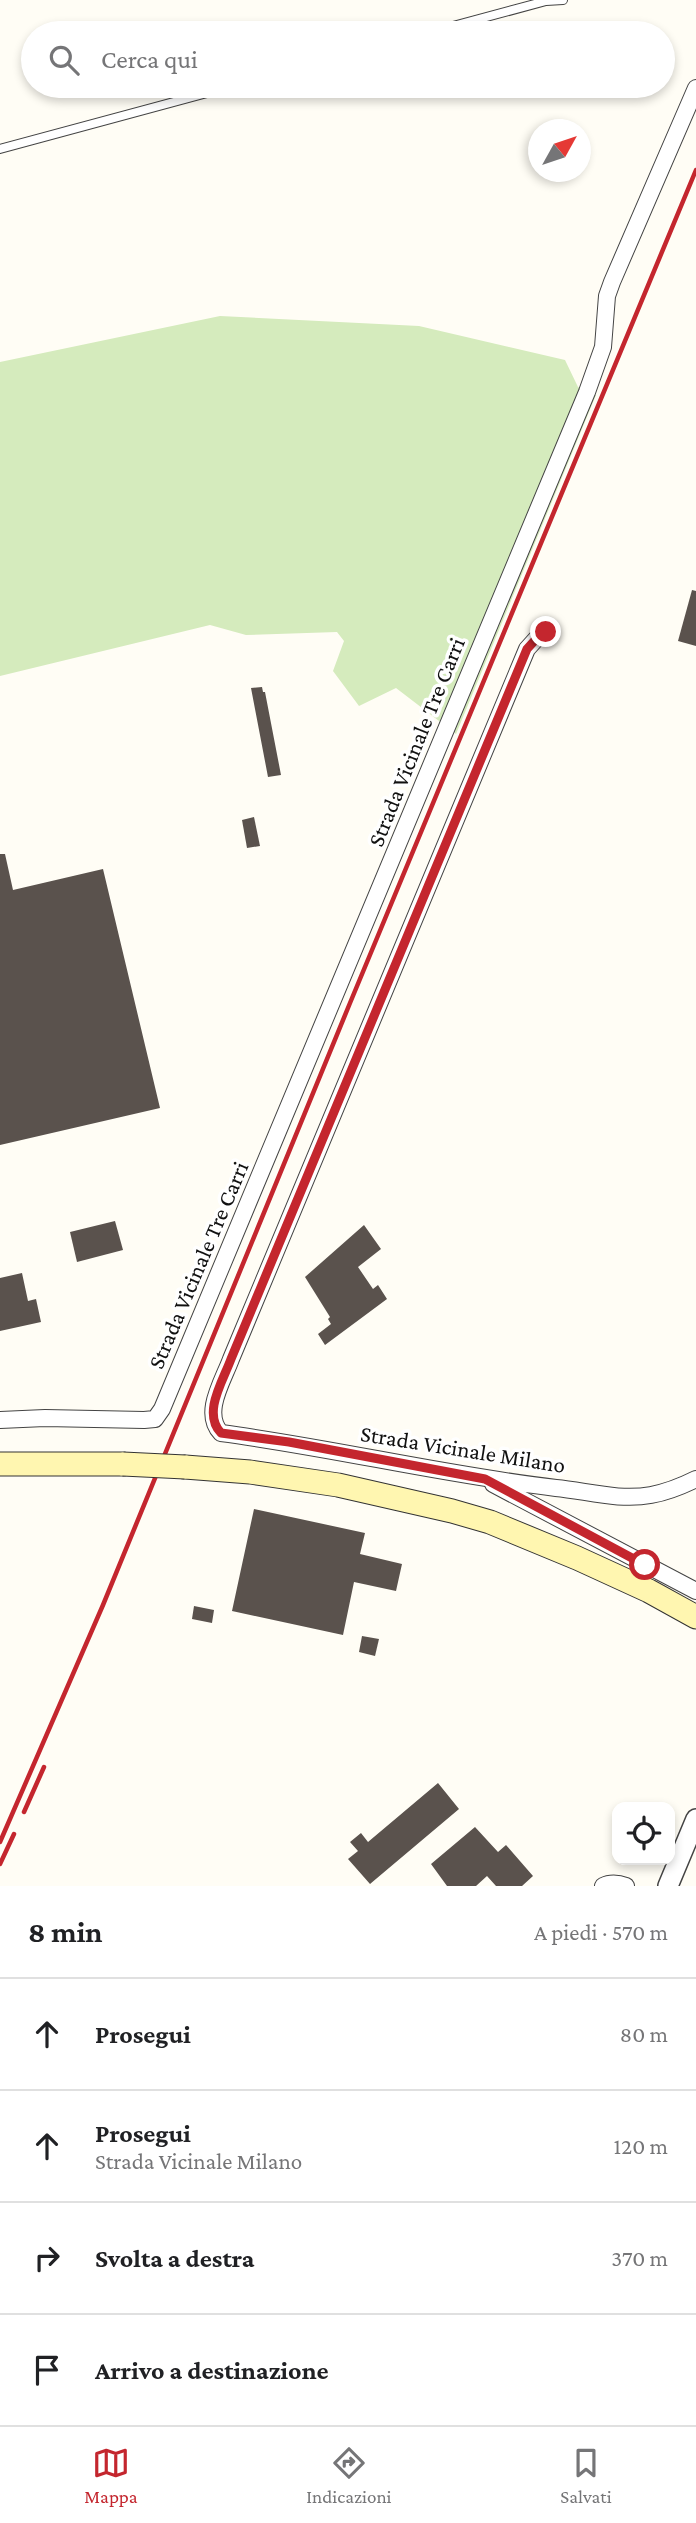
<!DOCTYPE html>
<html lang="it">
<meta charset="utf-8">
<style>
:root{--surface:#fff;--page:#f2f2f2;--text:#202124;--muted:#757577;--line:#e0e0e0;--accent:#c4262e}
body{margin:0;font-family:"Crimson Pro",serif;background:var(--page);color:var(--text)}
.controls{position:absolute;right:21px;bottom:21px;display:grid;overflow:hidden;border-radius:14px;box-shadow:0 4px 10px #0003}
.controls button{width:63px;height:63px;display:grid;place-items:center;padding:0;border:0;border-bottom:2px solid var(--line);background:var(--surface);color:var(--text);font:35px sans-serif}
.compass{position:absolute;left:528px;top:119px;width:63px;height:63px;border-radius:50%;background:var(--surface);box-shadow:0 4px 10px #0003;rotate:50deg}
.stop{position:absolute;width:21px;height:21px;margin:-16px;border:5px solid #c4262e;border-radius:50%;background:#fff}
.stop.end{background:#c4262e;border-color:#fff;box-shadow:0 2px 7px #0008}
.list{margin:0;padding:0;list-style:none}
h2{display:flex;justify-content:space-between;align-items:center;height:91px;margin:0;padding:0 28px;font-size:30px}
h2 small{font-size:23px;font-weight:400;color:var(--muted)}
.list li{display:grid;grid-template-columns:46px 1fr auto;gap:21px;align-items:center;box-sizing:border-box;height:112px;padding:0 28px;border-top:2px solid var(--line)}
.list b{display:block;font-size:26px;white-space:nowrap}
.list p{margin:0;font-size:23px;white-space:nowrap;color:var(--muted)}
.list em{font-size:23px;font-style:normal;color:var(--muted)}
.icon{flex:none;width:38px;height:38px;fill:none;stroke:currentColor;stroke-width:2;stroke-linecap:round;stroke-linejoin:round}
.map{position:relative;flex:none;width:696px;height:1886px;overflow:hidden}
.search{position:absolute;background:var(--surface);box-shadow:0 4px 10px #0003;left:21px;right:21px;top:21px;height:77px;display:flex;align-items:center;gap:18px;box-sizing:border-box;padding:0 24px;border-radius:38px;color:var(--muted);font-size:26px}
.sheet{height:539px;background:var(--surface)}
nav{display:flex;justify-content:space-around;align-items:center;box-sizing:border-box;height:98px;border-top:2px solid var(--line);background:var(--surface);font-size:19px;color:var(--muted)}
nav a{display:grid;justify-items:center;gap:4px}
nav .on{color:var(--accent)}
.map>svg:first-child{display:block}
.green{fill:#d5ebbd}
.building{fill:#5a524d}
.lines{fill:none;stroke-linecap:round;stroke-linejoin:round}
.service-casing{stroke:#444;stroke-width:10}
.minor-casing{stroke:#444;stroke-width:18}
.tertiary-casing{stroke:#444;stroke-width:22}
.secondary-casing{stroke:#333;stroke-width:25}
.service{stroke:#fff;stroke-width:8}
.minor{stroke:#fff;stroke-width:16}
.tertiary{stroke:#fff;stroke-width:19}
.secondary{stroke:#fff6b0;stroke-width:23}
.rail{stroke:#c4262e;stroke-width:4.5}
.secondary-bridge-casing{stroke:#333;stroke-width:25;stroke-linecap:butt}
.secondary-bridge{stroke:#fff6b0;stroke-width:23}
.route{stroke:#c4262e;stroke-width:9}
.labels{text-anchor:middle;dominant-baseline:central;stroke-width:7;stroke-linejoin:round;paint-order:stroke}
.street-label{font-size:23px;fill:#111;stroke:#fff}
</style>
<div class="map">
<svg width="696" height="1886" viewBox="0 0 696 1886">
<rect width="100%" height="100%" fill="#fffdf5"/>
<polygon class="green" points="220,316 419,326 565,360 578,387 596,395 456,734 396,688 359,706 333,671 344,641 337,632 246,635 210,625 0,676 0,362"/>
<g class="building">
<polygon points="692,590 696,591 696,646 678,641"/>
<polygon points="262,687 263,692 265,692 281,775 268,777 251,688"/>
<polygon points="254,817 260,846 247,848 242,820"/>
<polygon points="0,854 5,854 13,890 103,869 160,1108 0,1145"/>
<polygon points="115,1221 123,1250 77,1262 70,1232"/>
<polygon points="364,1225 381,1249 358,1267 373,1289 378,1285 387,1299 325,1345 318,1334 331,1324 328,1319 330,1317 305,1277"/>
<polygon points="22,1273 28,1301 36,1299 41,1322 0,1331 0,1278"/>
<polygon points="254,1509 365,1533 360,1554 402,1564 396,1591 354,1582 343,1635 232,1611"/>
<polygon points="194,1606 214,1610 212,1623 192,1619"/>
<polygon points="362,1636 379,1639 375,1656 359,1652"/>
<polygon points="438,1783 459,1809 370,1884 348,1859 358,1851 350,1842 361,1833 368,1842"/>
<polygon points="475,1827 498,1852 506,1845 533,1876 522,1886 496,1886 487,1876 476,1886 447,1886 431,1864"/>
</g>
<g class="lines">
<g class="service-casing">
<g id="service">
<polyline points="427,33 546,1 563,0"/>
<polyline points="0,149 233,86"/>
</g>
</g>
<g class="minor-casing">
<g id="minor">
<path d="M546,632L537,638L527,649L231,1359C223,1381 202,1413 221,1433C334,1448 444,1475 556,1488C587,1491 620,1501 651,1495C667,1492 682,1486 696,1479"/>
<polyline points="0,1420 45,1418 144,1420 155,1419 162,1409 587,392 603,347 607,296 612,282 696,88"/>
<polyline points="493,1484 696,1591"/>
<path d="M603,1886C611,1882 618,1883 626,1886"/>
</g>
</g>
<g class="tertiary-casing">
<polyline id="tertiary" points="668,1886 696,1819"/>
</g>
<g class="secondary-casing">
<g id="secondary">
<polyline points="0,1464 123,1464"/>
<polyline points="185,1467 250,1472 338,1485 452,1511 490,1522 577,1558 649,1591 696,1617"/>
</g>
</g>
<use href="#service" class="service"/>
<use href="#minor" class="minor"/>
<use href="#tertiary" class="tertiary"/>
<use href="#secondary" class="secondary"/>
<g class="rail">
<polyline points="24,1812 44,1767"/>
<polyline points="0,1842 103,1605 350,1003 696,170"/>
<polyline points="0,1864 14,1834"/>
</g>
<g class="secondary-bridge-casing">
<polyline id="secondary-bridge" points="123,1464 185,1467"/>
</g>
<use href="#secondary-bridge" class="secondary-bridge"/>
</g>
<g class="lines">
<path class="route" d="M546,632L537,638L527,649L231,1359C223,1381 202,1413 221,1433L289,1442L485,1479L645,1565"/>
</g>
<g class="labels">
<g class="street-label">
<text transform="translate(416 742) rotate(-68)">Strada Vicinale Tre Carri</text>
<text transform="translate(198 1265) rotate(-67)">Strada Vicinale Tre Carri</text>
<text transform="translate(463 1449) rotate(9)">Strada Vicinale Milano</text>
</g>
</g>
</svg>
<div class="controls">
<button><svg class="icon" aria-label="locate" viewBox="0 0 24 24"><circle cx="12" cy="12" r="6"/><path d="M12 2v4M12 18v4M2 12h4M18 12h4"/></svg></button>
</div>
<svg class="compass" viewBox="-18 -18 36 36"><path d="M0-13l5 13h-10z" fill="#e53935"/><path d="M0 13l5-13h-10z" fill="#757577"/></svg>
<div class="stop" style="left:645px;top:1565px"></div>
<div class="stop end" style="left:546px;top:632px"></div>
<div class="search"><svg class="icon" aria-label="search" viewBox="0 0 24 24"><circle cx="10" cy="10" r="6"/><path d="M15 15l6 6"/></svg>Cerca qui</div>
</div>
<section class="sheet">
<h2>8 min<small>A piedi · 570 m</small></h2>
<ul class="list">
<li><svg class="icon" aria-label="ahead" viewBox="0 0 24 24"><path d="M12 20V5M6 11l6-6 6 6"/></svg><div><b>Prosegui</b></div><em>80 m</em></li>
<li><svg class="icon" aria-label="ahead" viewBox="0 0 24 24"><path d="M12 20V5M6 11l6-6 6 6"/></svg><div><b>Prosegui</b><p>Strada Vicinale Milano</p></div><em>120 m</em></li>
<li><svg class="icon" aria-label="right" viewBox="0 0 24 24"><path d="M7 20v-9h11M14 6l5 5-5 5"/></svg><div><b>Svolta a destra</b></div><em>370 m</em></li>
<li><svg class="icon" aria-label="arrive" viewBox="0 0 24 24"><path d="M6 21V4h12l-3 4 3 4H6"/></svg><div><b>Arrivo a destinazione</b></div></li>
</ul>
</section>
<nav>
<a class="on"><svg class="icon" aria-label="map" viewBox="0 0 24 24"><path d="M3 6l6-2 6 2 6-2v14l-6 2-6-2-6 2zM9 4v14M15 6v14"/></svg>Mappa</a>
<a><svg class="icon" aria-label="directions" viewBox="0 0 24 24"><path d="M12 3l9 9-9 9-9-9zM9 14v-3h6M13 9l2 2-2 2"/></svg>Indicazioni</a>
<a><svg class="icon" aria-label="saved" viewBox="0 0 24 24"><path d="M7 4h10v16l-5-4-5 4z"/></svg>Salvati</a>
</nav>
